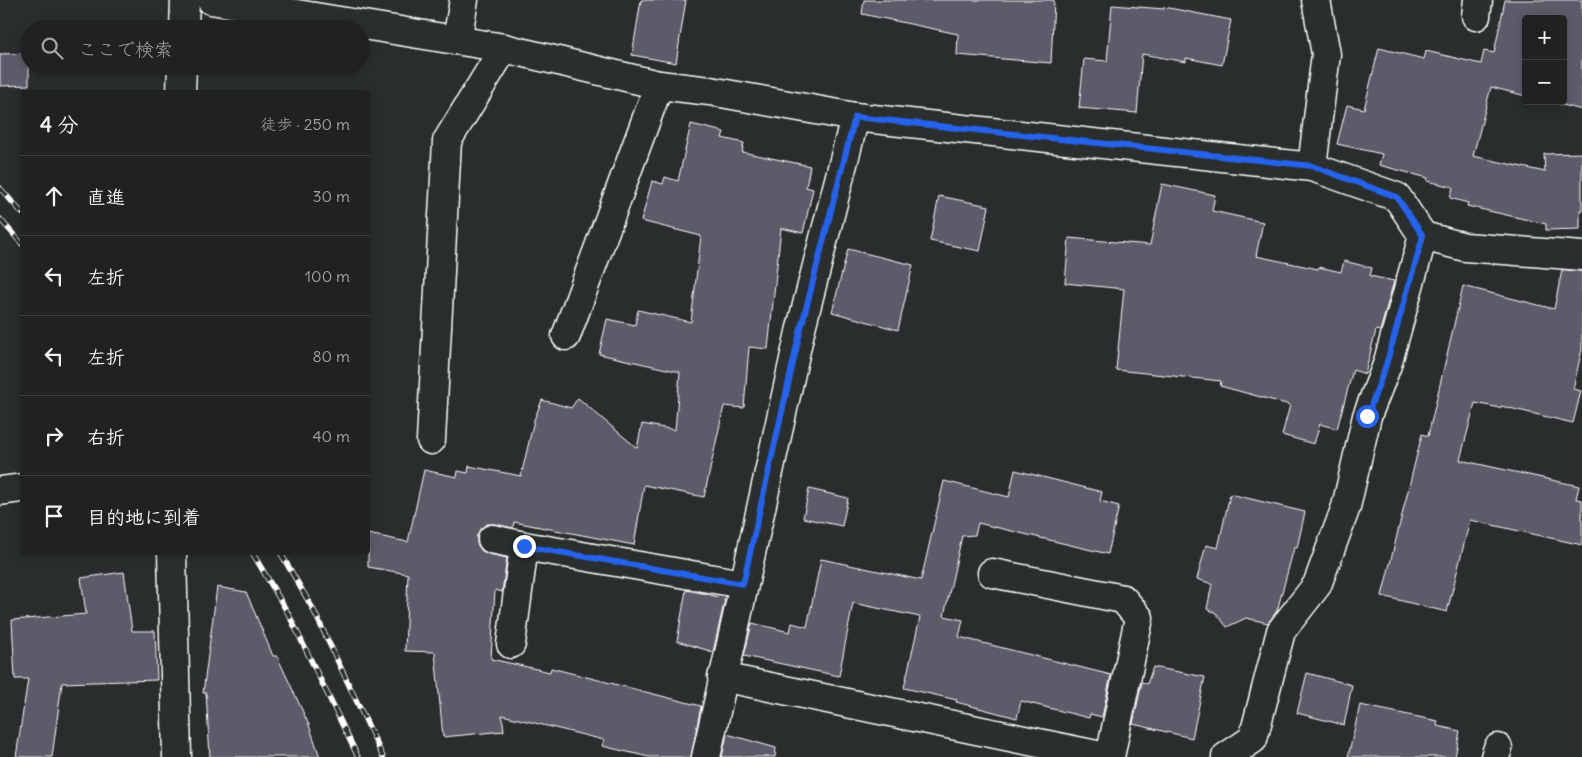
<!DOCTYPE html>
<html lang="ja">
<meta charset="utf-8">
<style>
:root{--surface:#202222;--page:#282a2a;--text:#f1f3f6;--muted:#a2a4a5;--line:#3d3f40}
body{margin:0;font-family:Delius,"Klee One",sans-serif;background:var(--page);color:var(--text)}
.controls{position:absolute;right:15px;top:15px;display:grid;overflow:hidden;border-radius:5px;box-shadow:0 2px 8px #0003}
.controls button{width:45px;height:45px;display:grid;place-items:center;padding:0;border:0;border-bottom:1px solid var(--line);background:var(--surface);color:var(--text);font:25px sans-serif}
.stop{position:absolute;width:15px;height:15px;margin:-11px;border:4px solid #2563eb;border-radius:50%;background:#fff}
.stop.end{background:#2563eb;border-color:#fff;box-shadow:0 1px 5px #0008}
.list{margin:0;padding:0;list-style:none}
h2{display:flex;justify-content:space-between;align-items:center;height:65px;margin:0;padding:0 20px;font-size:21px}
h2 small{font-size:16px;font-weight:400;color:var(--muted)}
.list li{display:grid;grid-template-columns:32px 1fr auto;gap:15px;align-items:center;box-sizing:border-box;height:80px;padding:0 20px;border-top:1px solid var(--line)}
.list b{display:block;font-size:19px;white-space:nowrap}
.list em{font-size:16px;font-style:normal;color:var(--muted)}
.icon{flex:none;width:28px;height:28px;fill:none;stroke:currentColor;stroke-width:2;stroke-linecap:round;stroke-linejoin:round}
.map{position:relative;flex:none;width:1582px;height:757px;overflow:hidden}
.search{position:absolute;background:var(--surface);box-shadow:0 2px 8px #0003;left:20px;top:20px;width:350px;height:55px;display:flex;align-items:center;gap:12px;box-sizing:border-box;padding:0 18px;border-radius:28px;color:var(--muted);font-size:19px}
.panel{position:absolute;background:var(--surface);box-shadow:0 2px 8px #0003;left:20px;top:90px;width:350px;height:465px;border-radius:5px}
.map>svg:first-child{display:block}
.building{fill:#5e5a6b;stroke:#fff}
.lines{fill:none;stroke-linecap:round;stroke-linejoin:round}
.minor-casing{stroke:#fff;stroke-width:31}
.minor{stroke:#2a2d2e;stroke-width:28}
.rail-casing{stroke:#fff;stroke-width:5.5}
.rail{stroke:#2a2d2e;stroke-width:4;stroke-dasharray:11;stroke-linecap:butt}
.route{stroke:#2563eb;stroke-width:6}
</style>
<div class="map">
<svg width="1582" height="757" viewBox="0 0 1582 757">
<rect width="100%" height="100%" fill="#2a2d2e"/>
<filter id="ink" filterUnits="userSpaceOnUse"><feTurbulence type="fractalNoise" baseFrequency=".02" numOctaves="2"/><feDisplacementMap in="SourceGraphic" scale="10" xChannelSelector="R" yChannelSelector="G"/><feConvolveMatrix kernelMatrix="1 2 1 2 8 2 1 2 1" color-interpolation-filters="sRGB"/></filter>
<g filter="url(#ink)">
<g class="building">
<polygon points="641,0 686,0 676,63 632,55"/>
<polygon points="864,0 1054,0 1051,63 957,55 958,34 862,14"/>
<polygon points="1505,0 1582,0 1582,110 1547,101 1563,101 1563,19 1526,19 1526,96 1491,87 1473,156 1545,172 1544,154 1582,153 1582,210 1580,210 1580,229 1546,230 1546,224 1467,206 1468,203 1450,198 1453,187 1427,181 1428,178 1379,165 1382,154 1337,144 1347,105 1364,109 1379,48 1424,59 1426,51 1481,64 1484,51 1494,53"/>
<polygon points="1112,5 1164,9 1164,7 1231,20 1222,65 1186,58 1186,62 1142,54 1137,113 1079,108 1084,59 1107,61"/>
<polygon points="29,53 29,85 0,86 0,54"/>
<polygon points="691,124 724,132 722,138 744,143 742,152 810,166 806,187 813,189 803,233 781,228 768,349 749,347 744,408 724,406 704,497 644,485 634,545 514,522 513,528 495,524 487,524 480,529 477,536 477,544 482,551 489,554 507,558 502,592 495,590 491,659 550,672 551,668 701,706 691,757 649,757 602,746 604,740 502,715 504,731 443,737 435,652 405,651 408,574 368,567 368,534 408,542 424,470 457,477 458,471 468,473 469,466 521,476 534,420 542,400 571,408 578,398 637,448 642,424 675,430 680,372 599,354 607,319 635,325 638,310 691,322 701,236 641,221 652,181 663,184 665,177 678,181"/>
<polygon points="1162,184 1215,195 1212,211 1263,222 1256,256 1318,269 1319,267 1341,272 1344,261 1372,268 1370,276 1394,281 1380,331 1376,330 1365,374 1353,370 1337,429 1320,424 1314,444 1282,435 1290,405 1220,386 1221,381 1116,370 1124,289 1065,283 1069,238 1150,245"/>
<polygon points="939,196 989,206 980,251 930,241"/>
<polygon points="848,249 913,265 898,330 832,312"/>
<polygon points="1562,270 1582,271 1582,349 1573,389 1581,391 1573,423 1501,406 1500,408 1475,403 1460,460 1579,486 1576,499 1582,500 1582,545 1470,520 1447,612 1382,596 1422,434 1428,436 1463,286 1554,309"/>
<polygon points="1015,470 1102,492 1100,501 1119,506 1108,554 978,523 975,535 962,536 944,616 963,620 959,637 1111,675 1102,717 1090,714 1089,718 1021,701 1017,718 956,702 957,700 904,688 920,617 853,603 839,676 744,656 752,623 790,632 792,623 807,627 821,559 921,580 944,481 1009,497"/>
<polygon points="809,489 848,498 842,526 803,518"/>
<polygon points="1230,494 1305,512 1297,548 1294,548 1277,611 1268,623 1246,618 1227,627 1216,613 1207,609 1212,584 1197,579 1206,545 1218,548"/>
<polygon points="124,572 132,631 155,631 157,680 62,683 52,757 16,757 28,679 15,679 12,620 86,614 81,578"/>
<polygon points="217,587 246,592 273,656 277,656 309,725 320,757 210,757 206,693 203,693"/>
<polygon points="686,590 707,594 725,599 713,652 677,641"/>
<polygon points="1153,667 1205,677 1192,738 1133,724 1142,682 1147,684"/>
<polygon points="1307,673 1352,685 1344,725 1297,713"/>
<polygon points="1360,705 1438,721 1437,726 1460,731 1455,757 1348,757"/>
<polygon points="727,734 776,748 775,757 722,757"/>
</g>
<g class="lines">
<g class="minor-casing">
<g id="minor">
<polyline points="211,0 504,48 659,85 710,91 855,117 1312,167 1397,197 1423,236 1465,247 1582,256"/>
<polyline points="1476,16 1478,0"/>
<polyline points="184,29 185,0"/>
<polyline points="457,40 464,0"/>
<polyline points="181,92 182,66"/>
<polyline points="1312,167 1326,54 1316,0"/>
<polyline points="566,336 659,85"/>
<polyline points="431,440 447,141 504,48"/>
<polyline points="0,491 22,488"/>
<polyline points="492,539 524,546 743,584"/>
<polyline points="172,552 177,757"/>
<polyline points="992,573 1123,599 1139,618 1110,757"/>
<polyline points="511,644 524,546"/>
<polyline points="722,677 1106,757"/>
<polyline points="706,757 800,332 855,117"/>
<polyline points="1226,757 1253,739 1281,631 1317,585 1346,507 1367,416 1387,365 1423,236"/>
<polyline points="1495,757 1498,748"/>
</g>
</g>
<use href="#minor" class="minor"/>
<g class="rail-casing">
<g id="rail">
<polyline points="0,188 22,213"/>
<polyline points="0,219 22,244"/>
<polyline points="252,552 289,615 358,757"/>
<polyline points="280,552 313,609 383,757"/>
</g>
</g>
<use href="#rail" class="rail"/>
</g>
</g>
<g class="lines" filter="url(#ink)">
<polyline class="route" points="524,546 743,584 800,332 855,117 1312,166 1397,197 1423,236 1386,365 1367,416"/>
</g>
</svg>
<div class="controls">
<button>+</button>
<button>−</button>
</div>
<div class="stop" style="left:1367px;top:416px"></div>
<div class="stop end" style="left:524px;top:546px"></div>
<div class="search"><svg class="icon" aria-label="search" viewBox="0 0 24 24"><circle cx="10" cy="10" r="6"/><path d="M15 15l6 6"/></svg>ここで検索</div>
<section class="panel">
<h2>4 分<small>徒歩 · 250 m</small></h2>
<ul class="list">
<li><svg class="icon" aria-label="ahead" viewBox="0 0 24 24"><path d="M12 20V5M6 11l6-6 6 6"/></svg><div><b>直進</b></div><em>30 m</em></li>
<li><svg class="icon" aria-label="left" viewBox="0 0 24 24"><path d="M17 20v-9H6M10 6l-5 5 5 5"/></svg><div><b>左折</b></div><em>100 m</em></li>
<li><svg class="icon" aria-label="left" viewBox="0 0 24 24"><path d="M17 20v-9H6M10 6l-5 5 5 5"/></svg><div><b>左折</b></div><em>80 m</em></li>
<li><svg class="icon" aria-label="right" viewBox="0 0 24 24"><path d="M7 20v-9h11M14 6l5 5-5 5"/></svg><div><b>右折</b></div><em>40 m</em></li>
<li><svg class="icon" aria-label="arrive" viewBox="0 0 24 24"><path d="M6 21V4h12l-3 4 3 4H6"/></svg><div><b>目的地に到着</b></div></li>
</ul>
</section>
</div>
